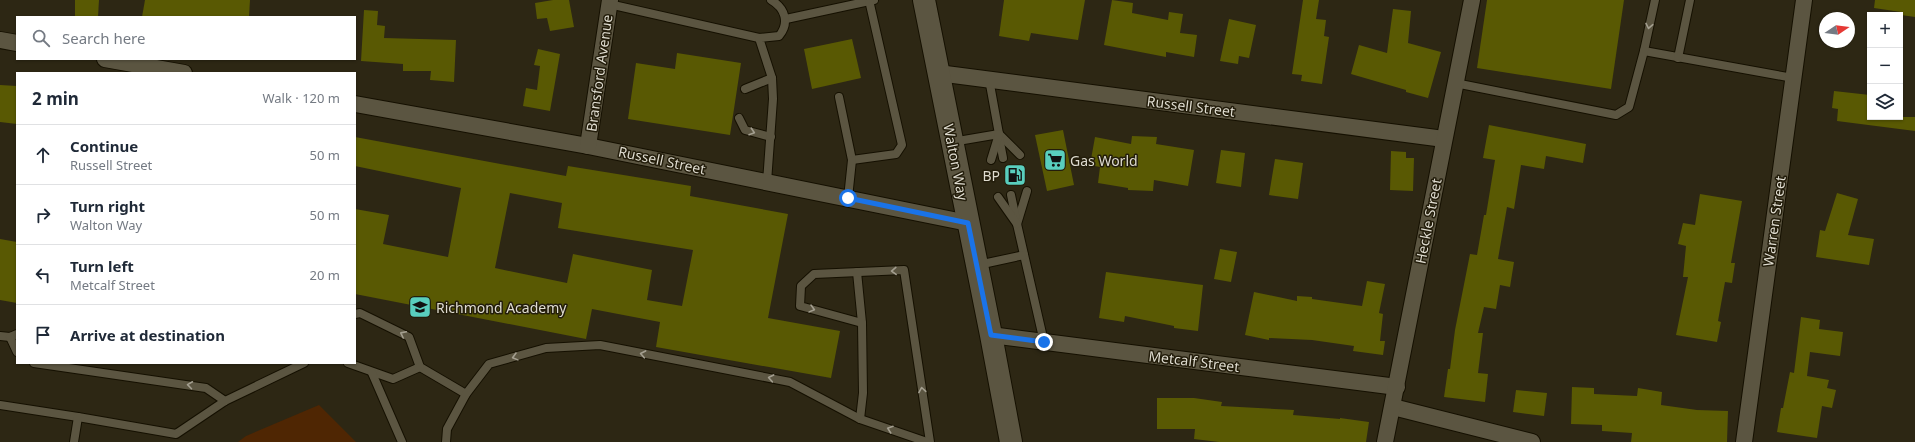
<!DOCTYPE html>
<meta charset="utf-8">
<style>
:root{--surface:#fff;--page:#f6f6f7;--text:#1f2937;--muted:#747a83;--line:#e0e1e3}
body{margin:0;font-family:"Noto Sans",sans-serif;background:var(--page);color:var(--text)}
.controls{position:absolute;right:12px;top:12px;display:grid;overflow:hidden;border-radius:0px;box-shadow:0 1px 3px #0004}
.controls button{width:36px;height:36px;display:grid;place-items:center;padding:0;border:0;border-bottom:1px solid var(--line);background:var(--surface);color:var(--text);font:20px sans-serif}
.compass{position:absolute;left:1819px;top:12px;width:36px;height:36px;border-radius:50%;background:var(--surface);box-shadow:0 1px 3px #0004;rotate:77deg}
.stop{position:absolute;width:12px;height:12px;margin:-9px;border:3px solid #1a73e8;border-radius:50%;background:#fff}
.stop.end{background:#1a73e8;border-color:#fff;box-shadow:0 1px 4px #0008}
.list{margin:0;padding:0;list-style:none}
h2{display:flex;justify-content:space-between;align-items:center;height:52px;margin:0;padding:0 16px;font-size:17px}
h2 small{font-size:13px;font-weight:400;color:var(--muted)}
.list li{display:grid;grid-template-columns:26px 1fr auto;gap:12px;align-items:center;box-sizing:border-box;height:60px;padding:0 16px;border-top:1px solid var(--line)}
.list b{display:block;font-size:15px;white-space:nowrap}
.list p{margin:0;font-size:13px;white-space:nowrap;color:var(--muted)}
.list em{font-size:13px;font-style:normal;color:var(--muted)}
.icon{flex:none;width:22px;height:22px;fill:none;stroke:currentColor;stroke-width:2;stroke-linecap:round;stroke-linejoin:round}
.map{position:relative;flex:none;width:1915px;height:442px;overflow:hidden}
.search{position:absolute;background:var(--surface);box-shadow:0 1px 3px #0004;left:16px;top:16px;width:340px;height:44px;display:flex;align-items:center;gap:10px;box-sizing:border-box;padding:0 14px;border-radius:0px;color:var(--muted);font-size:15px}
.panel{position:absolute;background:var(--surface);box-shadow:0 1px 3px #0004;left:16px;top:72px;width:340px;height:292px;border-radius:0px}
.map>svg:first-child{display:block}
.green{fill:#4f2603}
.building{fill:#595903;fill-rule:evenodd}
.lines{fill:none;stroke-linecap:round;stroke-linejoin:round}
.lane-casing{stroke:#151001;stroke-width:10}
.street-casing{stroke:#151001;stroke-width:18}
.secondary-casing{stroke:#151001;stroke-width:24}
.lane{stroke:#5b5541;stroke-width:8}
.street{stroke:#5b5541;stroke-width:16}
.secondary{stroke:#5b5541;stroke-width:22}
.oneway{stroke:#a49f90}
.route{stroke:#1a73e8;stroke-width:5}
.labels{text-anchor:middle;dominant-baseline:central;stroke-width:3;stroke-linejoin:round;paint-order:stroke}
.street-label{font-size:14px;fill:#dfdcd0;stroke:#231d0b}
.poi-label{font-size:14px;fill:#dfdcd0;stroke:#231d0b;text-anchor:start}
</style>
<div class="map">
<svg width="1915" height="442" viewBox="0 0 1915 442">
<rect width="100%" height="100%" fill="#2d2714"/>
<polygon class="green" points="319,405 356,442 238,442 246,436"/>
<g class="building">
<polygon points="75,0 99,0 98,17 75,16"/>
<polygon points="145,0 250,0 249,17 142,17"/>
<polygon points="553,0 569,0 574,27 550,31 547,18 537,19 535,3"/>
<polygon points="1004,0 1085,0 1078,40 1031,33 1029,41 999,36"/>
<polygon points="1112,0 1133,3 1132,13 1168,20 1169,12 1183,14 1180,33 1197,35 1194,57 1166,52 1166,57 1104,45"/>
<polygon points="1303,0 1319,0 1316,19 1326,20 1324,36 1329,37 1322,84 1301,81 1302,75 1292,74"/>
<polygon points="1487,0 1624,0 1611,89 1477,68"/>
<polygon points="1875,0 1915,0 1915,17 1901,15 1901,12 1874,8"/>
<polygon points="1393,9 1411,11 1408,43 1441,52 1428,98 1406,92 1406,90 1351,74 1359,45 1387,53"/>
<polygon points="364,10 378,11 377,25 385,26 384,38 456,40 454,82 430,80 431,71 403,71 403,64 361,61"/>
<polygon points="1229,19 1256,25 1249,58 1239,56 1238,64 1220,61"/>
<polygon points="852,39 861,78 812,89 804,49"/>
<polygon points="538,49 560,54 550,111 523,106 526,88 537,90 540,66 534,65"/>
<polygon points="677,53 741,63 730,135 628,119 636,63 675,69"/>
<polygon points="0,85 17,86 17,124 0,122"/>
<polygon points="1834,91 1870,95 1870,125 1870,117 1915,117 1915,131 1837,121 1838,109 1832,108"/>
<polygon points="1489,125 1586,144 1583,163 1546,156 1544,169 1521,165 1514,209 1507,207 1498,259 1514,262 1510,287 1500,285 1496,309 1484,307 1478,333 1483,333 1478,373 1488,374 1485,402 1444,397 1448,369 1450,369 1455,330 1470,254 1477,255 1484,215 1486,215 1495,160 1483,158"/>
<polygon points="1063,130 1074,185 1047,191 1035,135"/>
<polygon points="1132,136 1157,137 1156,144 1194,150 1188,186 1154,180 1153,191 1128,190 1128,188 1098,183 1100,167 1090,165 1095,137 1131,144"/>
<path d="M355,137L566,176L568,166L691,186L690,196L788,214L768,318L840,331L831,378L656,347L660,322L592,309L586,339L355,294V209L389,215L383,244L448,257L461,188L355,166ZM510,193L562,203L558,228L693,250L682,306L647,300L652,270L573,254L567,283L495,268Z"/>
<polygon points="1221,150 1245,153 1241,187 1216,183"/>
<polygon points="1391,151 1406,152 1406,158 1414,158 1413,191 1390,190"/>
<polygon points="1275,159 1303,163 1298,199 1269,195"/>
<polygon points="1837,193 1858,199 1848,235 1874,239 1869,265 1816,257 1820,230 1825,231"/>
<polygon points="1700,194 1742,201 1731,263 1735,263 1732,283 1725,282 1718,321 1721,322 1717,342 1676,335 1688,277 1683,277 1686,246 1678,244 1683,223 1695,225"/>
<polygon points="0,239 17,242 17,303 0,300"/>
<polygon points="1220,249 1237,252 1231,282 1214,279"/>
<polygon points="1106,272 1203,285 1198,331 1174,328 1174,326 1125,316 1124,322 1099,318"/>
<polygon points="1367,281 1385,284 1379,313 1383,314 1380,341 1385,341 1383,355 1353,351 1354,346 1312,340 1269,338 1269,340 1245,335 1254,292 1297,301 1297,296 1312,297 1312,299 1362,306"/>
<polygon points="1801,317 1820,320 1819,329 1843,332 1840,356 1810,352 1807,376 1829,380 1827,388 1836,390 1832,408 1822,406 1817,438 1777,432 1781,408 1783,408 1790,372 1794,373"/>
<polygon points="1572,387 1594,388 1594,394 1637,396 1638,388 1662,392 1661,405 1697,410 1728,411 1727,442 1631,442 1632,433 1602,431 1602,425 1571,424"/>
<polygon points="1516,390 1547,393 1544,416 1513,412"/>
<polygon points="1157,398 1194,398 1222,402 1221,406 1294,410 1293,415 1340,419 1340,418 1369,422 1366,442 1219,442 1194,439 1195,429 1157,429"/>
</g>
<g class="lines">
<g class="lane-casing">
<g id="lane">
<polyline points="609,4 759,38"/>
<polyline points="786,19 874,0"/>
<polyline points="1644,51 1793,78"/>
<polyline points="1678,58 1690,0"/>
<polyline points="989,79 999,134 1020,155"/>
<polyline points="1455,83 1616,115 1629,107 1644,51 1655,0"/>
<polyline points="745,89 772,78"/>
<polyline points="839,97 852,160 896,154 902,145 869,0"/>
<polyline points="739,118 745,130 771,137"/>
<polyline points="999,137 1003,158"/>
<polyline points="952,142 999,134"/>
<polyline points="991,160 999,134"/>
<path d="M767,182L773,99L772,78L759,38L779,36C790,23 785,8 771,0"/>
<polyline points="1027,191 1017,224 1044,342"/>
<polyline points="1011,195 1016,219"/>
<polyline points="998,197 1017,224"/>
<polyline points="848,198 852,160"/>
<polyline points="978,265 1024,255"/>
<polyline points="857,272 862,323"/>
<polyline points="355,314 360,313 409,337 420,367 466,394"/>
<polyline points="0,336 10,337 17,334"/>
<polyline points="10,337 17,352"/>
<polyline points="34,363 206,388 225,401"/>
<polyline points="348,363 393,379 420,367"/>
<polyline points="372,373 402,442"/>
<polyline points="0,405 78,417"/>
<polyline points="860,419 863,393 862,323 800,306 801,286 814,274 904,270 930,442"/>
<polyline points="74,442 78,417 176,434 225,401 304,363"/>
<polyline points="446,442 447,429 466,394 489,364 546,348 600,345 790,382 860,419 927,442"/>
</g>
</g>
<g class="street-casing">
<g id="street">
<polyline points="0,40 17,43"/>
<polyline points="105,59 184,73"/>
<polyline points="938,73 1444,139"/>
<polyline points="355,104 588,146 968,223"/>
<polyline points="588,146 610,0"/>
<polyline points="991,335 1397,387"/>
<polyline points="1393,407 1532,442"/>
<polyline points="1385,442 1472,0"/>
<polyline points="1744,442 1804,0"/>
</g>
</g>
<g class="secondary-casing">
<polyline id="secondary" points="924,0 991,335 1011,442"/>
</g>
<use href="#lane" class="lane"/>
<use href="#street" class="street"/>
<use href="#secondary" class="secondary"/>
</g>
<defs><path id="oneway-chevron" d="M-2-3.5L2.5 0L-2 3.5" fill="none" stroke-width="1.6" stroke-linecap="round" stroke-linejoin="round"/></defs>
<g class="oneway">
<use href="#oneway-chevron" transform="translate(1649 26) rotate(101)"/>
<use href="#oneway-chevron" transform="translate(752 132) rotate(18)"/>
<use href="#oneway-chevron" transform="translate(894 271) rotate(178)"/>
<use href="#oneway-chevron" transform="translate(812 309) rotate(15)"/>
<use href="#oneway-chevron" transform="translate(403 334) rotate(-153)"/>
<use href="#oneway-chevron" transform="translate(643 354) rotate(-169)"/>
<use href="#oneway-chevron" transform="translate(515 357) rotate(165)"/>
<use href="#oneway-chevron" transform="translate(771 378) rotate(-169)"/>
<use href="#oneway-chevron" transform="translate(190 385) rotate(-172)"/>
<use href="#oneway-chevron" transform="translate(922 390) rotate(-99)"/>
<use href="#oneway-chevron" transform="translate(890 429) rotate(-161)"/>
</g>
<g class="lines">
<polyline class="route" points="848,198 968,223 991,335 1044,342"/>
</g>
<defs>
<g id="supermarket-square" transform="scale(1.15)"><rect x="-9" y="-9" width="18" height="18" rx="4" fill="#59cebe" stroke="#231d0b"/><path d="M-6-5.5h2.5l.6 2H6L4.5 2H-2.5L-4.4-4H-6ZM-1.5 3.2a1.3 1.3 0 1 0 .1 0ZM3 3.2a1.3 1.3 0 1 0 .1 0Z" fill="#111"/></g>
<g id="fuel-square" transform="scale(1.15)"><rect x="-9" y="-9" width="18" height="18" rx="4" fill="#59cebe" stroke="#231d0b"/><path d="M-5.5-6h7V0h2V4h1.3V-2.5L3-4.5l.8-.8L6-3V5H2.5V1h-1V6h-7ZM-4.2-4.7v3.2H.2V-4.7Z" fill="#111"/></g>
<g id="school-square" transform="scale(1.15)"><rect x="-9" y="-9" width="18" height="18" rx="4" fill="#59cebe" stroke="#231d0b"/><path d="M0-5L7-2L0 1L-7-2ZM-4 1L0 2.5L4 1V4Q0 6-4 4Z" fill="#111"/></g>
</defs>
<g fill-rule="evenodd">
<use href="#supermarket-square" x="1055" y="160"/>
<use href="#fuel-square" x="1015" y="175"/>
<use href="#school-square" x="420" y="307"/>
</g>
<g class="labels">
<g class="street-label">
<text transform="translate(599 73) rotate(-82)">Bransford Avenue</text>
<text transform="translate(1191 106) rotate(7)">Russell Street</text>
<text transform="translate(662 160) rotate(12)">Russell Street</text>
<text transform="translate(956 162) rotate(79)">Walton Way</text>
<text transform="translate(1428 221) rotate(-79)">Heckle Street</text>
<text transform="translate(1774 221) rotate(-82)">Warren Street</text>
<text transform="translate(1194 361) rotate(7)">Metcalf Street</text>
</g>
<g class="poi-label">
<text x="1070" y="160">Gas World</text>
<text x="1000" y="175" text-anchor="end">BP</text>
<text x="436" y="307">Richmond Academy</text>
</g>
</g>
</svg>
<div class="controls">
<button>+</button>
<button>−</button>
<button><svg class="icon" aria-label="layers" viewBox="0 0 24 24"><path d="M12 4l9 5-9 5-9-5zM3 14l9 5 9-5"/></svg></button>
</div>
<svg class="compass" viewBox="-18 -18 36 36"><path d="M0-13l5 13h-10z" fill="#e53935"/><path d="M0 13l5-13h-10z" fill="#747a83"/></svg>
<div class="stop" style="left:848px;top:198px"></div>
<div class="stop end" style="left:1044px;top:342px"></div>
<div class="search"><svg class="icon" aria-label="search" viewBox="0 0 24 24"><circle cx="10" cy="10" r="6"/><path d="M15 15l6 6"/></svg>Search here</div>
<section class="panel">
<h2>2 min<small>Walk · 120 m</small></h2>
<ul class="list">
<li><svg class="icon" aria-label="ahead" viewBox="0 0 24 24"><path d="M12 20V5M6 11l6-6 6 6"/></svg><div><b>Continue</b><p>Russell Street</p></div><em>50 m</em></li>
<li><svg class="icon" aria-label="right" viewBox="0 0 24 24"><path d="M7 20v-9h11M14 6l5 5-5 5"/></svg><div><b>Turn right</b><p>Walton Way</p></div><em>50 m</em></li>
<li><svg class="icon" aria-label="left" viewBox="0 0 24 24"><path d="M17 20v-9H6M10 6l-5 5 5 5"/></svg><div><b>Turn left</b><p>Metcalf Street</p></div><em>20 m</em></li>
<li><svg class="icon" aria-label="arrive" viewBox="0 0 24 24"><path d="M6 21V4h12l-3 4 3 4H6"/></svg><div><b>Arrive at destination</b></div></li>
</ul>
</section>
</div>
